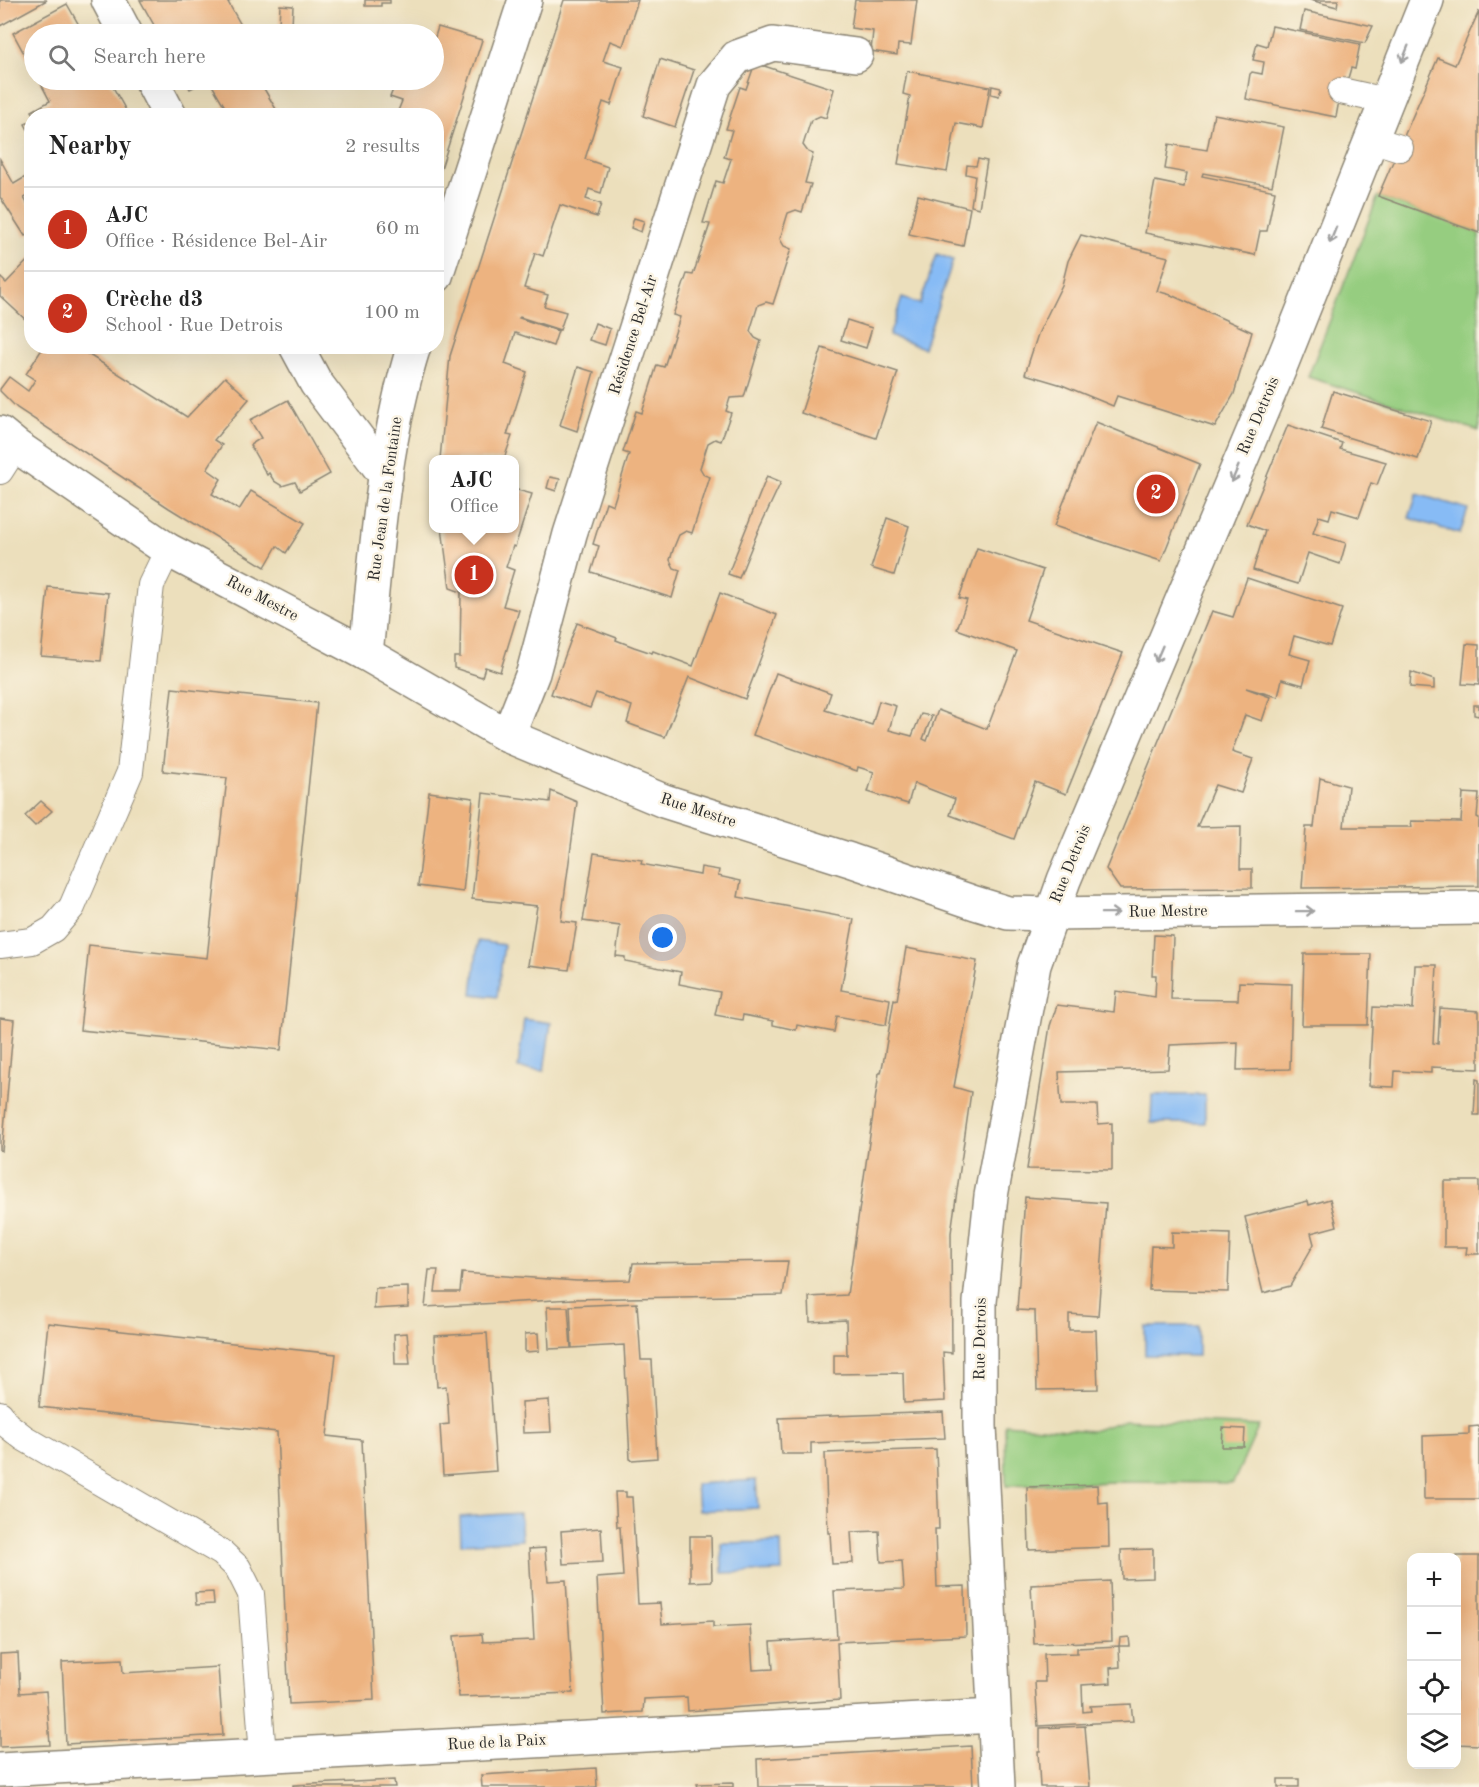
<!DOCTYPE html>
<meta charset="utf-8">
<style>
:root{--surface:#fff;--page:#f2f2f2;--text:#222;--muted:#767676;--line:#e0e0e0;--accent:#c8321e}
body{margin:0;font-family:"Old Standard TT",serif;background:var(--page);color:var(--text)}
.controls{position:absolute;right:18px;bottom:18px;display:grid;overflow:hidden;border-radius:12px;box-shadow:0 6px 24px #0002}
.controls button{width:54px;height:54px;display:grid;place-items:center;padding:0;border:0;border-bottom:2px solid var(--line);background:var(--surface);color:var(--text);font:30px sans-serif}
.you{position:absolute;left:663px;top:938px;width:21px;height:21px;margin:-15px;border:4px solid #fff;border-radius:50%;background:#1a73e8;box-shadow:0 0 0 9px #1a73e833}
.badge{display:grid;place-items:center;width:39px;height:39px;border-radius:50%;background:var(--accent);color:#fff;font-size:20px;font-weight:700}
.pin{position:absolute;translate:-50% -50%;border:3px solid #fff;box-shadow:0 2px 6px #0006}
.popup{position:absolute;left:429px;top:455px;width:90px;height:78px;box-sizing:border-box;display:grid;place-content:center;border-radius:12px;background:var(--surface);filter:drop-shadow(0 2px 4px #0005);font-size:20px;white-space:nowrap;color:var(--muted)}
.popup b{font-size:22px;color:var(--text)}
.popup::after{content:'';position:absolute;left:50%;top:100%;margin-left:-12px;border:12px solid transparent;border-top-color:var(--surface)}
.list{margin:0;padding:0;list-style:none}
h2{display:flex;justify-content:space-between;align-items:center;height:78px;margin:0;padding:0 24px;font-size:26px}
h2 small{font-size:20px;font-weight:400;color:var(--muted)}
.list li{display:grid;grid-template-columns:39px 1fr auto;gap:18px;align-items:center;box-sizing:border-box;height:84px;padding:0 24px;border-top:2px solid var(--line)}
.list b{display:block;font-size:22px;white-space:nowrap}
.list p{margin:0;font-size:20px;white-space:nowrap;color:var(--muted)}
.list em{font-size:20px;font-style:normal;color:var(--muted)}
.icon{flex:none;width:33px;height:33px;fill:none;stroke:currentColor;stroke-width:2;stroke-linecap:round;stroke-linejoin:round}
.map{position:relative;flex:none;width:1479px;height:1787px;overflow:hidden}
.search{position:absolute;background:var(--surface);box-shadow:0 6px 24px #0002;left:24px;top:24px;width:420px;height:66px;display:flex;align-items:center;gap:15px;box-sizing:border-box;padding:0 21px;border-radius:33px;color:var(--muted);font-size:22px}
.panel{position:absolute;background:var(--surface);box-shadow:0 6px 24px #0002;left:24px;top:108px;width:420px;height:246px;border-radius:24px}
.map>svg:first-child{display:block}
.green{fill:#96cd80;stroke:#607c56;stroke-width:1.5}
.water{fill:#87bbf5;stroke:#597390;stroke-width:1.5}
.building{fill:#edb380}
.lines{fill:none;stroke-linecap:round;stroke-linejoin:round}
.service-casing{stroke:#8c8574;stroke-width:28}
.minor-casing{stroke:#8c8574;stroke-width:36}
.service{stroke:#fff;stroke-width:26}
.minor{stroke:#fff;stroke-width:33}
.oneway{stroke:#a0a0a0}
.labels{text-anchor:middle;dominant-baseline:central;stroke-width:5;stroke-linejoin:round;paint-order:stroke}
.street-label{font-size:16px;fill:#2b2b2b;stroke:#fcf5e5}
</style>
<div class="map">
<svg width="1479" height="1787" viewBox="0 0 1479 1787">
<rect width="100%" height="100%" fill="#fcf5e5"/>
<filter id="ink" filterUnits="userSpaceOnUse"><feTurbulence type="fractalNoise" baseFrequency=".0167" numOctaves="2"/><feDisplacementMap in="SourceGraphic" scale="12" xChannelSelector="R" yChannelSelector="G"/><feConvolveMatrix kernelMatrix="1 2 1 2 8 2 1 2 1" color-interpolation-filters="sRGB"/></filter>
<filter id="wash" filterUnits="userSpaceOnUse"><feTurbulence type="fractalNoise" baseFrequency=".008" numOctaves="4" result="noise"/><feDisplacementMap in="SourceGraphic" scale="24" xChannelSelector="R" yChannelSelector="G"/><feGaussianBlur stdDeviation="1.35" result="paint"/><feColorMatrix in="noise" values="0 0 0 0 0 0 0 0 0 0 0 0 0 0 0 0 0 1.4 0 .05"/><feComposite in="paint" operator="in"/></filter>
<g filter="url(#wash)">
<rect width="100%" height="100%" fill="#ecdfbc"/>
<g class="green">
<polygon points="1378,196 1479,233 1479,431 1308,377"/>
<polygon points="1125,1420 1259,1426 1233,1483 1114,1482 1006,1486 1005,1424 1092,1431"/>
</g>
<g class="water">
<polygon points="937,254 953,260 924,348 889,336 902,298 920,304"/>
<polygon points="1417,494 1468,509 1460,534 1409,518"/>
<polygon points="478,941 504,945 497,997 472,994"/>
<polygon points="524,1019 551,1023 544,1071 518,1068"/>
<polygon points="1152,1095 1205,1095 1205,1123 1151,1123"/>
<polygon points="1145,1326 1198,1326 1198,1356 1145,1355"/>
<polygon points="756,1480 758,1508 698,1511 696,1484"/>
<polygon points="520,1513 522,1540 461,1544 460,1517"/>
<polygon points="781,1542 782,1571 722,1573 721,1543"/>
</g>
<g id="blocks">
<g class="building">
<polygon points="0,0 47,0 0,26"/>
<polygon points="140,0 232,0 228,2 246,34 159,34"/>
<polygon points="365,0 390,0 390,3 381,3 381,6 365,6"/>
<polygon points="564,0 638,0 623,46 610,41 603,61 623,67 611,105 603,102 585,159 608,167 601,193 589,189 586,199 601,204 597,217 560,205 543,256 535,253 524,288 548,295 544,306 566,312 560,330 520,317 519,318 558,331 553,346 515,333 505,364 527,372 507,435 512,436 504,459 440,459 450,356"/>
<polygon points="855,0 917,0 911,45 898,44 897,55 871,51 873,31 851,28"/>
<polygon points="1310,0 1338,0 1337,7"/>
<polygon points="67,4 84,34 34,34 34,72 13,33"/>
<polygon points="280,5 293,6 292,25 279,24"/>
<polygon points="1304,11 1373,26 1365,43 1300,30"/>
<polygon points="1479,11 1479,233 1378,196 1438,58 1455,65"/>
<polygon points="1272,26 1360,44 1355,69 1351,68 1346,85 1342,84 1336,117 1246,99 1250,74 1252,72 1262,74 1264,62 1253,60 1257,43 1267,46"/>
<polygon points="438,27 482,40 437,181 436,116 396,116 402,101 390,97 397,80 434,80 434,40"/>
<polygon points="660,59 694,70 675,127 643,116"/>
<polygon points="755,63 834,89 826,118 820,116 811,120 803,145 808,152 813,154 805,183 811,184 802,212 796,210 788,213 780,239 784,246 791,249 773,304 766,302 758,305 750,331 755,338 761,341 744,397 730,398 726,411 731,413 721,441 715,439 708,443 700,468 704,475 710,477 692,533 686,531 679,535 674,547 670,560 674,568 680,570 672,598 591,572 599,546 593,544 606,502 613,505 629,454 623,452 636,411 642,413 657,365 664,367 680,317 673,315 687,274 693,275 710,224 703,223 716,181 723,183 731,159 724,157 732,130 726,129 740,87 746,89"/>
<polygon points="907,71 990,87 983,128 956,123 947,172 898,164 910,96 903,94"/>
<polygon points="39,80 109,80 129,116 35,116 32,111 50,101"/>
<polygon points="185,80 207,80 190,89"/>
<polygon points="209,80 259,80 280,116 210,116 225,107"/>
<polygon points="992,86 1001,88 999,96 991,94"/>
<polygon points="1214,114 1284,127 1272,186 1203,173 1202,176 1275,191 1267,231 1260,231 1255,255 1145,233 1155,181 1184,187 1187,173 1165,169 1169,144 1207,150"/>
<polygon points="32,121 32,137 25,124"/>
<polygon points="0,159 14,184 27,176 32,185 32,194 24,198 32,211 32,232 25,236 0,197"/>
<polygon points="978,159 987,161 979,208 971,206 975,176 966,174 967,165 976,166"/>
<polygon points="918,195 970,208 963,246 909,234"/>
<polygon points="634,218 644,221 641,232 631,228"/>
<polygon points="1081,235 1168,257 1157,291 1171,295 1252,332 1234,394 1215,427 1117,396 1113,406 1062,385 1025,374 1038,334 1062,285 1068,261"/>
<polygon points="32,256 32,317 27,321 0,296 0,277 6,283"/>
<polygon points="847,320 872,328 866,348 841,340"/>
<polygon points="595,323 610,329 605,345 589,340"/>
<polygon points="44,346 75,346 187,417 225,377 249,399 214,440 222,445 207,469 221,479 212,494 239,510 251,491 305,523 286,553 277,546 265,567 169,508 17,408 0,391 0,389 9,377 28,391 35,380 26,374"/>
<polygon points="822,348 898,372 876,438 801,413"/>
<polygon points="578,367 594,372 577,431 560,425"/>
<polygon points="1333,391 1431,421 1418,459 1321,429"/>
<polygon points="288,400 330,474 300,491 295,482 282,486 274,481 269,473 267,475 250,445 261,438 250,420"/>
<polygon points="1096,422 1200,464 1161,561 1054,526"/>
<polygon points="1288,425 1342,443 1340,449 1386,462 1377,485 1371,483 1359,517 1332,509 1329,519 1319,516 1313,533 1346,543 1340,564 1308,553 1298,584 1253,570 1265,531 1247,524"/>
<polygon points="767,476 781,482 758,531 739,578 728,574"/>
<polygon points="550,477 560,479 556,491 547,488"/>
<polygon points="514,489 532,494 515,547 513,546 506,567 514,570 503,606 519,610 500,672 485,667 482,677 454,668 454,657 460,657 461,592 450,588 442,528 514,528"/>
<polygon points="887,518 909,526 894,575 871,568"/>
<polygon points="977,548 1043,570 1026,620 1123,653 1066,794 1035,782 1014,839 950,815 955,799 914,783 908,804 868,792 874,772 858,767 857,771 753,735 776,673 831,693 825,710 872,725 879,701 896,706 889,730 912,736 921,714 932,716 923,739 927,741 938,710 987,729 1017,651 957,629 967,600 959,598"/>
<polygon points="1247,578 1342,609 1330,646 1294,636 1289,654 1310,660 1303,685 1282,679 1278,697 1246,688 1270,697 1262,721 1245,715 1232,752 1253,759 1241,793 1215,785 1197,827 1241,826 1240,869 1252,869 1252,888 1120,889 1106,869 1212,611 1233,617"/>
<polygon points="48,587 108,593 101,661 41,656"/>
<polygon points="720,593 777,615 745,699 689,677 665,737 627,723 632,706 615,700 596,693 590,708 551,694 577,623 617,638 616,640 634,647 652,653 653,651 693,666"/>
<polygon points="1466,644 1479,645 1479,685 1462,684"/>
<polygon points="1411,672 1434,680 1434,689 1410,687"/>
<polygon points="172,688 317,703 281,1050 80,1030 89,945 207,958 227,778 163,771"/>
<polygon points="1474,705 1479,705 1479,716 1474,715"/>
<polygon points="1320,778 1348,786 1344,827 1412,827 1411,821 1461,822 1463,793 1479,794 1477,817 1479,818 1479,886 1302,888 1306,827 1314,827"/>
<polygon points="551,791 577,802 561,921 577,923 569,970 528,965 537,906 472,899 483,793 550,802"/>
<polygon points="429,792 473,798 463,892 418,886"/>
<polygon points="41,801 52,811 35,826 25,816"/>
<polygon points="594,853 642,860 641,864 700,875 701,867 719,870 718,876 741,881 738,897 854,919 841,990 890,999 886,1025 837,1016 834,1032 797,1025 796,1030 773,1025 773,1021 743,1015 742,1020 715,1015 720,992 679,984 681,972 625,961 625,957 616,956 620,926 583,921"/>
<polygon points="1154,935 1173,936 1171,999 1238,1000 1239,982 1292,984 1290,1069 1237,1070 1238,1042 1170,1045 1168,1069 1059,1072 1061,1105 1097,1105 1098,1124 1112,1123 1112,1170 1027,1169 1050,1026 1057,1005 1114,1012 1116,991 1155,997 1156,975 1152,975"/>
<polygon points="906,948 977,961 954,1087 971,1092 951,1233 952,1353 943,1352 945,1401 904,1403 903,1373 834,1374 834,1355 847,1355 846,1320 810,1322 809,1297 847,1295 879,1073 881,1073 884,1058 894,999 897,1000"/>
<polygon points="1304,954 1371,954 1368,1025 1302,1025"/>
<polygon points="1415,965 1437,965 1433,1043 1438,1044 1440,1008 1479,1011 1479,1069 1431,1067 1431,1073 1395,1071 1394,1087 1369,1086 1373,1007 1413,1009"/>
<polygon points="0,1018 14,1020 2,1151 0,1150"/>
<polygon points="1476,1079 1479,1080 1479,1115 1474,1115"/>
<polygon points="1444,1181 1479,1181 1479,1254 1466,1254 1467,1247 1444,1247"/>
<polygon points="1025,1197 1106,1203 1098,1316 1069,1314 1069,1330 1096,1330 1098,1389 1037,1390 1035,1311 1017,1310"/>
<polygon points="1330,1199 1337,1226 1311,1233 1314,1244 1290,1286 1263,1293 1245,1217 1308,1201 1309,1205"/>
<polygon points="1172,1232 1230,1234 1228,1292 1149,1290 1151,1246 1172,1247"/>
<polygon points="788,1261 783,1295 574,1299 425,1307 429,1270 438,1270 435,1292 460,1292 462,1273 577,1281 630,1280 633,1263"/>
<polygon points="408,1287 408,1307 374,1309 375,1288"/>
<polygon points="637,1303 641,1360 652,1360 657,1458 632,1460 630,1459 624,1345 572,1348 570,1306"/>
<polygon points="547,1307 568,1307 571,1348 549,1349"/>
<polygon points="48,1323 336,1354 327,1436 362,1440 374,1700 289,1704 277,1432 39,1407"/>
<polygon points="407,1333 410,1364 395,1364 394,1334"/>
<polygon points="487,1333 496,1471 443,1475 440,1425 449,1424 448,1406 446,1386 437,1387 434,1336"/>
<polygon points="538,1333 539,1351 525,1352 525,1334"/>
<polygon points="549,1400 551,1432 523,1433 522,1402"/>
<polygon points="943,1412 945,1438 811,1443 811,1454 781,1454 779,1418"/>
<polygon points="1479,1426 1479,1499 1424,1499 1423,1436 1469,1434 1469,1427"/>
<polygon points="1223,1428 1245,1429 1244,1447 1222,1447"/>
<polygon points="936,1449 939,1529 935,1529 937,1587 965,1586 966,1636 837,1642 840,1700 688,1711 687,1697 644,1699 643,1712 604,1714 597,1578 623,1576 620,1527 617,1527 615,1492 626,1492 626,1497 632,1497 638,1604 660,1603 662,1624 713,1621 713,1627 750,1625 753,1670 773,1669 771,1642 837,1638 834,1591 904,1589 902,1561 881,1562 879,1531 851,1532 853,1563 832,1564 830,1533 828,1533 825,1453"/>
<polygon points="1097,1485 1098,1503 1108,1502 1109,1547 1029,1550 1027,1487"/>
<polygon points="601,1528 603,1562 563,1564 561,1531"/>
<polygon points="690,1536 711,1536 712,1581 690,1582"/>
<polygon points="545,1548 548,1581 566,1580 573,1693 459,1697 454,1636 482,1634 483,1642 534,1640 529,1549"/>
<polygon points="1153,1549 1153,1578 1122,1579 1121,1550"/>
<polygon points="1456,1556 1479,1556 1479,1745 1456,1744"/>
<polygon points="1110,1581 1112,1641 1034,1644 1031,1585"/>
<polygon points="213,1592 214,1604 196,1605 195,1593"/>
<polygon points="1129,1637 1130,1646 1119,1646 1120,1638"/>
<polygon points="1119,1646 1120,1667 1110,1668 1111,1683 1082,1685 1083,1712 1091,1711 1090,1706 1131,1704 1133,1721 1038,1726 1035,1682 1045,1682 1044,1654 1077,1653 1077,1648"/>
<polygon points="18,1653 20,1693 46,1691 50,1745 0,1747 0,1654"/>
<polygon points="122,1659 123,1673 218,1667 223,1735 66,1744 62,1662"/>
<polygon points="1085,1726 1090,1787 1040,1787 1038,1751 1040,1751 1040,1728"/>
<polygon points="971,1746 973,1787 758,1787 757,1759"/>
<polygon points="596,1768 597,1787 482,1787 481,1775"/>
<rect x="1278" y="1779" width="21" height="8"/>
<polygon points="394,1780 395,1787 293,1787 293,1785"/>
<polygon points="733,1783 733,1787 698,1787 697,1784"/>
</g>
</g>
</g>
<g filter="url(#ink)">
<use href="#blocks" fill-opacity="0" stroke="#8c8574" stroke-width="1.5"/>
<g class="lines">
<g class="service-casing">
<g id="service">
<polyline points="1341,91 1386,101"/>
<polyline points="1371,139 1400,148"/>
<polyline points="0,471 16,446"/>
<polyline points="0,945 32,941 53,929 72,907 130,772 151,585 168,550"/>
<polyline points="0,1414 6,1424 24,1438 222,1553 238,1568 251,1594 263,1756"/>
</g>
</g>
<g class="minor-casing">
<g id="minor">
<polyline points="108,0 126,34"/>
<polyline points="151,80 170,116"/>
<polyline points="436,276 525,0"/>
<polyline points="296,346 316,383 386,476"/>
<polyline points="0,433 16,446 168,550 366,654 508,736 664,801 850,860 975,903 1008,913 1051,914 1479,908"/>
<path d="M366,654C376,554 383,443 414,346"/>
<polyline points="508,736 533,673 570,534 714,85 737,57 773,44 856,55"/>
<polyline points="0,1770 994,1716"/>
<polyline points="998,1787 980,1426 980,1302 991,1196 1034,965 1064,880 1279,370 1427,0"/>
</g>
</g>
<use href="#service" class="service"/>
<use href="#minor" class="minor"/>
</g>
<defs><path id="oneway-shaft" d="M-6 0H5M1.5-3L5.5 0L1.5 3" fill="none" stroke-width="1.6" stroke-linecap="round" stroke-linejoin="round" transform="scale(1.5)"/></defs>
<g class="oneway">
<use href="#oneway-shaft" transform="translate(1405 54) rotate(112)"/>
<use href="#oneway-shaft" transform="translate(1333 235) rotate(112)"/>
<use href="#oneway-shaft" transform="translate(1235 474) rotate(113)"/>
<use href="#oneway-shaft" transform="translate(1159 654) rotate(113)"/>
<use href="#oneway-shaft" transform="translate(1305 911) rotate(-1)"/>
<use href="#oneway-shaft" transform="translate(1110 913) rotate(-1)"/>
</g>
</g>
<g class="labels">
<g class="street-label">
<text transform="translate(634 335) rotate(-72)">Résidence Bel-Air</text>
<text transform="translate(1259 416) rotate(-67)">Rue Detrois</text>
<text transform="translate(386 499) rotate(-82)">Rue Jean de la Fontaine</text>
<text transform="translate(262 599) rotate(28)">Rue Mestre</text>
<text transform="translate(698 811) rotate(18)">Rue Mestre</text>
<text transform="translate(1071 864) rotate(-68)">Rue Detrois</text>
<text transform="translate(1168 912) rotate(-1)">Rue Mestre</text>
<text transform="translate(981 1339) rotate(-89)">Rue Detrois</text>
<text transform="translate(497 1743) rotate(-3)">Rue de la Paix</text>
</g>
</g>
</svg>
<div class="controls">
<button>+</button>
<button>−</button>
<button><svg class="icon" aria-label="locate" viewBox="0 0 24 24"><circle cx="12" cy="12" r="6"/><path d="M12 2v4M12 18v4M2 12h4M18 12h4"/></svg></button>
<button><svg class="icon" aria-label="layers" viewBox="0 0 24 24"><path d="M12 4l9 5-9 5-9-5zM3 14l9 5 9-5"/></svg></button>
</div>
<div class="you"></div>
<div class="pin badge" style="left:474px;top:575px">1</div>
<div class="popup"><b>AJC</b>Office</div>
<div class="pin badge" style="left:1156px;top:494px">2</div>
<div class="search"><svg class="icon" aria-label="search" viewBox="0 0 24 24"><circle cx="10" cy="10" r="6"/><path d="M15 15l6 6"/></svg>Search here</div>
<section class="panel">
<h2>Nearby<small>2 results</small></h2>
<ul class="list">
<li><span class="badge">1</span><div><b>AJC</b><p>Office · Résidence Bel-Air</p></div><em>60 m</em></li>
<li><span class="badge">2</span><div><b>Crèche d3</b><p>School · Rue Detrois</p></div><em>100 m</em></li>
</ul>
</section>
</div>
